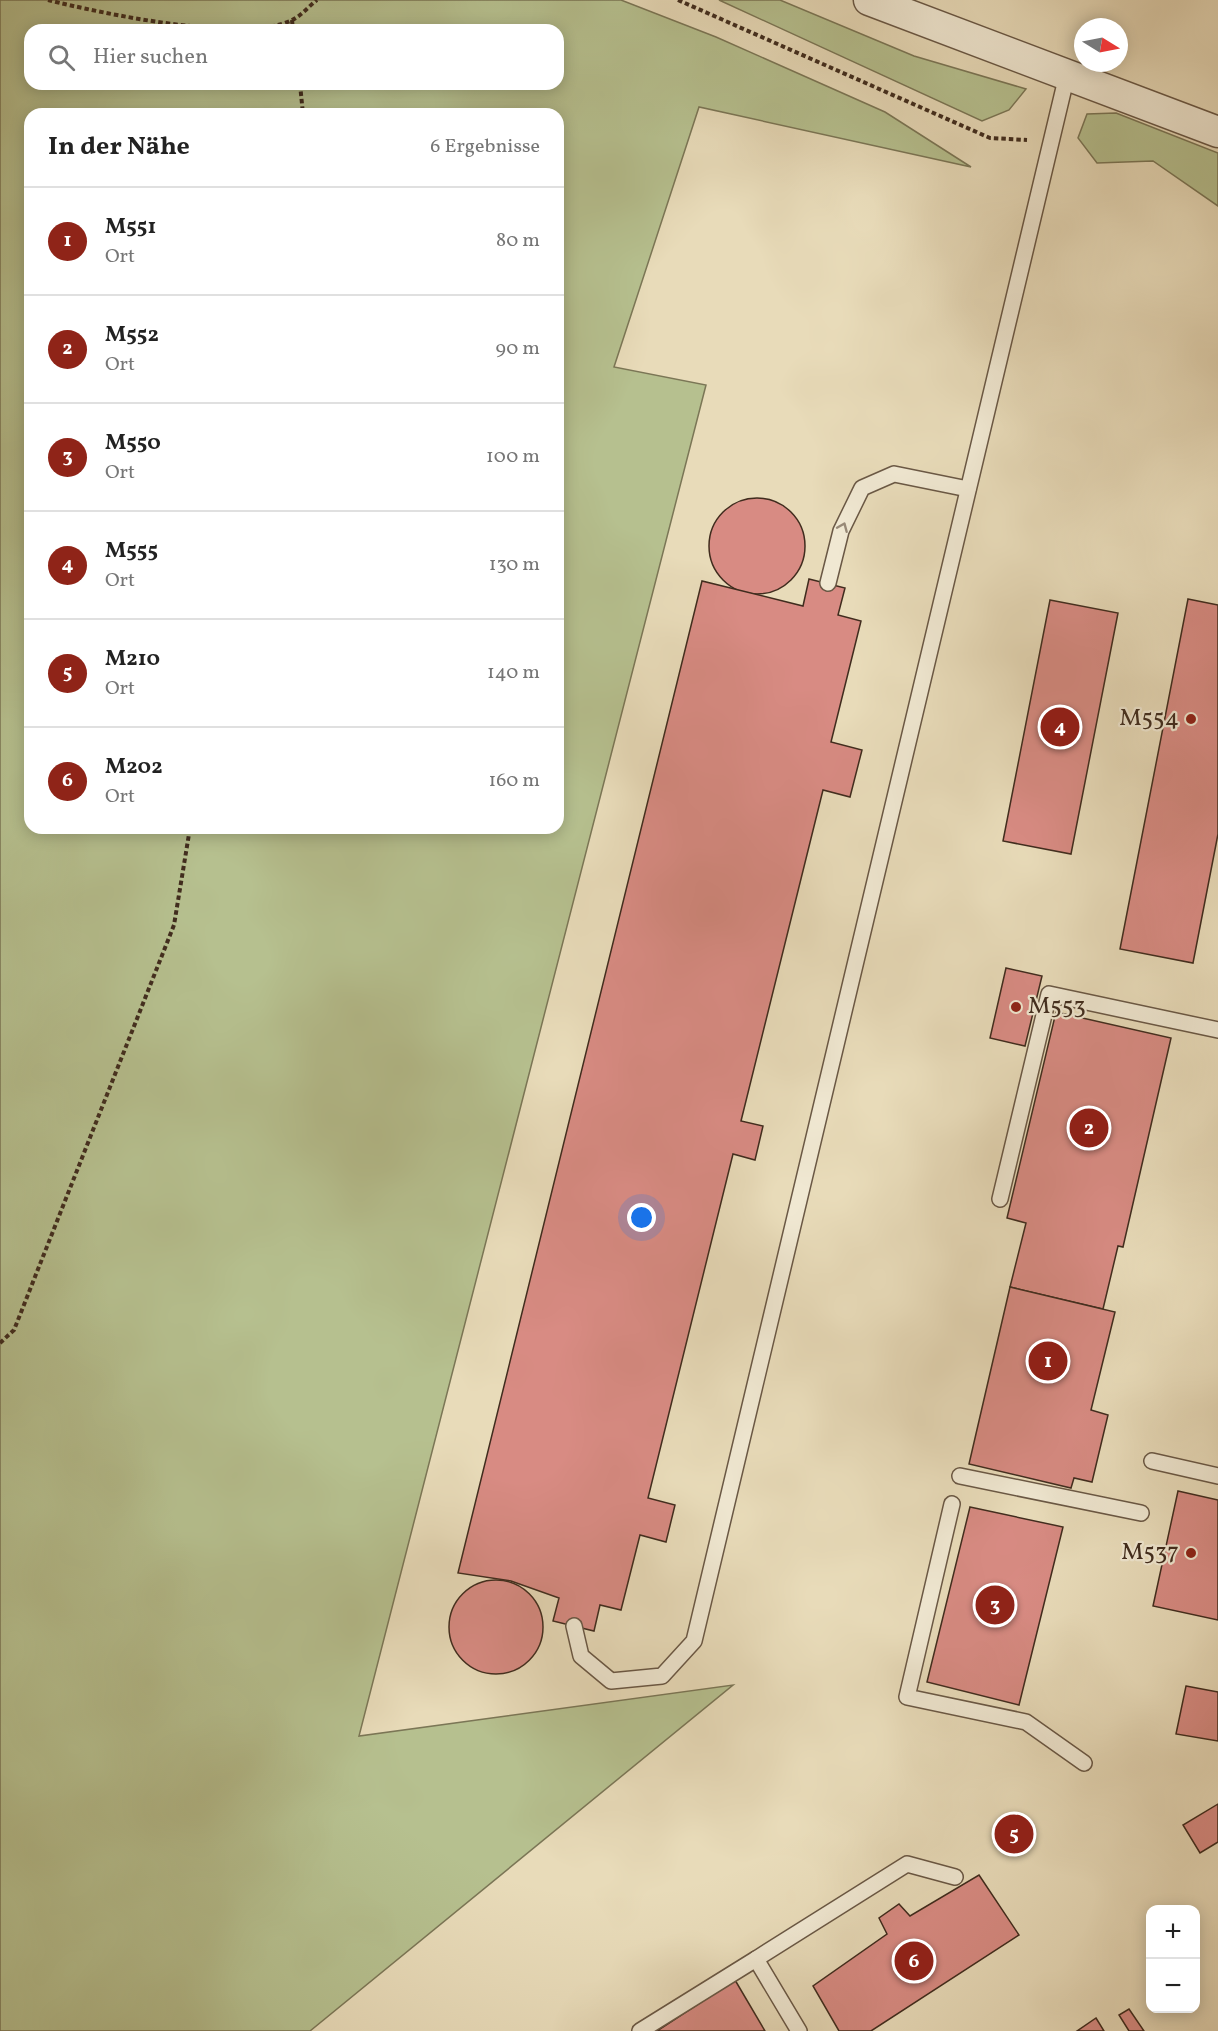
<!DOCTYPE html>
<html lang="de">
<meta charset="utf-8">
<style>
:root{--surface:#fff;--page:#f2f2f2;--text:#222;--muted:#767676;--line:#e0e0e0;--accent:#8f2418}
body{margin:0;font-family:Vollkorn,serif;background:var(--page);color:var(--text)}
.controls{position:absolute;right:18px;bottom:18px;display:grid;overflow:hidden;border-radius:12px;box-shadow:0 3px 15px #0003}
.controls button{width:54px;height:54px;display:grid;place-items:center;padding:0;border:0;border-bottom:2px solid var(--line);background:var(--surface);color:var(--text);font:30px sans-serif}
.compass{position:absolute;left:1074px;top:18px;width:54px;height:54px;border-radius:50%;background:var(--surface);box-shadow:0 3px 15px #0003;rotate:100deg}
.you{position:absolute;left:642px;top:1218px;width:21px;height:21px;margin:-15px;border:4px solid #fff;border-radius:50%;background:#1a73e8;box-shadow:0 0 0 9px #1a73e833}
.badge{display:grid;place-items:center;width:39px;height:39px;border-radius:50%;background:var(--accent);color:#fff;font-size:20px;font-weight:700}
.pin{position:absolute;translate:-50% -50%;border:3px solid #fff;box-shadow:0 2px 6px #0006}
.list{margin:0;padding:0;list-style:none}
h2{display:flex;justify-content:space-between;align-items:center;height:78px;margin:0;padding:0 24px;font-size:26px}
h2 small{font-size:20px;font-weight:400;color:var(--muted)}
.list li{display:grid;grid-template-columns:39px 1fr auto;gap:18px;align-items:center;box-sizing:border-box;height:108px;padding:0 24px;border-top:2px solid var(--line)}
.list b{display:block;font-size:22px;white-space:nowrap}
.list p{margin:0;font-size:20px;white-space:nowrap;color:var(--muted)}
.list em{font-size:20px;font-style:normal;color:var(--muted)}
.icon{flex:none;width:33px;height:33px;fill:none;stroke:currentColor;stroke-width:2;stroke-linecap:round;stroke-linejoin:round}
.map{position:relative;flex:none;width:1218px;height:2031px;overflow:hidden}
.search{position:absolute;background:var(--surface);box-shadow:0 3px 15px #0003;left:24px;top:24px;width:540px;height:66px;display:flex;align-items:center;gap:15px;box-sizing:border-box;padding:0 21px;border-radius:18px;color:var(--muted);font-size:22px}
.panel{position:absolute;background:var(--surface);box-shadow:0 3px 15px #0003;left:24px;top:108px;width:540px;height:726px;border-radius:18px}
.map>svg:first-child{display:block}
.green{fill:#b6c08f;stroke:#7b7656;stroke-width:1.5;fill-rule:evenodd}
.building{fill:#d88b83;stroke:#402c1e;stroke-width:1.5}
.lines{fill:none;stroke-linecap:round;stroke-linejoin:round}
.service-casing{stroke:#6a5845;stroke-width:18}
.minor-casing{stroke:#6a5845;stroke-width:33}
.path{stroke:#402c1e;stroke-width:4;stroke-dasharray:4.5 3;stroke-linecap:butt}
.service{stroke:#f0e8d2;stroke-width:15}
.minor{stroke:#f0e8d2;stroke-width:30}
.oneway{stroke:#988a78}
.poi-dot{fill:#8f2418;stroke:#f0e8d2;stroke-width:2}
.labels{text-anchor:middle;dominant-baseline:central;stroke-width:4.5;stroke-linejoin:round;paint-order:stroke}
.poi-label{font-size:24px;fill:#402c1e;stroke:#f0e8d2;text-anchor:end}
</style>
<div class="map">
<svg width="1218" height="2031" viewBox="0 0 1218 2031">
<rect width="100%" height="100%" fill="#e8dbb9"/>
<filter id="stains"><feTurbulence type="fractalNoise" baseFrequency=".00333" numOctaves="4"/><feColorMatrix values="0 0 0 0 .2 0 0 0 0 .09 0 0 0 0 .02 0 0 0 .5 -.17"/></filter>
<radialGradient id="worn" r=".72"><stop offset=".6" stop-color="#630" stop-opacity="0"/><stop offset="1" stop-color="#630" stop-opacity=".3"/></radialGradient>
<g class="green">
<path d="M0,0H621L716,37L885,112L971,167L699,107L614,367L706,385L359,1736L733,1685L310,2031H0ZM30,30H558V84H30ZM30,114H558V828H30Z"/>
<polygon points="719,0 780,0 914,56 1026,89 1009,110 982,121"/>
<polygon points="1116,113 1218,153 1218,206 1153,161 1097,163 1078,138 1087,114"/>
</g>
<g class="building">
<circle cx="757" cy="546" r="48"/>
<polygon points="809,579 845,588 838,615 861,621 831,742 862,750 850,797 823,790 741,1121 763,1126 755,1160 733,1154 648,1498 675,1505 666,1542 640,1535 621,1610 600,1605 594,1631 553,1621 559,1598 511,1581 458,1573 702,581 803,606"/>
<polygon points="1188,599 1218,605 1218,834 1193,963 1120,949"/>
<polygon points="1050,600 1118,613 1071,854 1003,841"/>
<polygon points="1006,968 1042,976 1025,1046 990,1038"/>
<polygon points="1056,1012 1171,1038 1123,1247 1118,1246 1103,1309 1010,1287 1026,1223 1007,1218"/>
<polygon points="1010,1287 1115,1312 1091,1410 1108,1415 1092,1482 1074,1478 1071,1488 969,1464"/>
<polygon points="1178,1491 1218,1500 1218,1620 1153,1606"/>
<polygon points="970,1507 1063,1527 1019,1705 927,1682"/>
<circle cx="496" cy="1627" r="47"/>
<polygon points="1186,1686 1218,1692 1218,1741 1176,1734"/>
<polygon points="1218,1804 1218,1842 1200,1853 1183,1825"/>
<polygon points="1018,1814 1034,1840 1011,1854 995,1829"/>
<polygon points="979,1875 1019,1935 871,2031 839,2031 813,1986 887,1934 879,1918 899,1904 910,1916"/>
<polygon points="735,1980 765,2031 657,2031"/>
<polygon points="1129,2009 1144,2031 1129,2031 1119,2015"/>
<polygon points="1096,2018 1104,2031 1077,2031"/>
</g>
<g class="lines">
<g class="service-casing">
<g id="service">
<polyline points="828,583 841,531 862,488 894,474 968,489"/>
<polyline points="1000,1199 1049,994 1218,1030"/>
<polyline points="1152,1461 1218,1476"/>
<polyline points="960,1476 1141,1513"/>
<polyline points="952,1504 907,1697 1026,1722 1084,1763"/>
<polyline points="574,1626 581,1656 611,1681 662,1676 694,1641 1067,75"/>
<polyline points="640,2031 756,1959"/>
<polyline points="799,2031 756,1959 907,1864 955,1877"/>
</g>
</g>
<g class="minor-casing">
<polyline id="minor" points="869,0 1218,132"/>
</g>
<g class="path">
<path d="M48,0C100,13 245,44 292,20C301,16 309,6 317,0"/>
<polyline points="678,0 990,138 1027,140"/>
<polyline points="292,20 293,30"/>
<polyline points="300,84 303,114"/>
<polyline points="0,1343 14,1330 174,925 190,828"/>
</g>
<use href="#service" class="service"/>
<use href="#minor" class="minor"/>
</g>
<defs><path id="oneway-chevron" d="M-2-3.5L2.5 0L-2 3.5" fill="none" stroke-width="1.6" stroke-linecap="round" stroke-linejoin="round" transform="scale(1.5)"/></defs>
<use class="oneway" href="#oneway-chevron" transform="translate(843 527) rotate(-67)"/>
<g class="poi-dot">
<circle cx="1191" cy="719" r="6"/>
<circle cx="1016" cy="1007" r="6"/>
<circle cx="1191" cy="1553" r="6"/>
</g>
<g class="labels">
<g class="poi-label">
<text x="1179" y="719">M554</text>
<text x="1028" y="1007" text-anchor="start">M553</text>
<text x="1179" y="1553">M537</text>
</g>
</g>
<rect width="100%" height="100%" filter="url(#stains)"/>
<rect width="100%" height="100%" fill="url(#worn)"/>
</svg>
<div class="controls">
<button>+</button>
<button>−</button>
</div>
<svg class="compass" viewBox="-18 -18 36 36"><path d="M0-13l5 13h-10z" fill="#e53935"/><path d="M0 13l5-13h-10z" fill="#767676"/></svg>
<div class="you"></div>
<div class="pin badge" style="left:1048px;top:1361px">1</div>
<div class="pin badge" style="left:1089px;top:1128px">2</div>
<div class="pin badge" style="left:995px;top:1605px">3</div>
<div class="pin badge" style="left:1060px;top:727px">4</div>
<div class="pin badge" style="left:1014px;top:1834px">5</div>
<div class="pin badge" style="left:914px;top:1961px">6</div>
<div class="search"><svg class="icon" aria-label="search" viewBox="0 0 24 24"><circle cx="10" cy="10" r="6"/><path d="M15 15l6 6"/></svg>Hier suchen</div>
<section class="panel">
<h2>In der Nähe<small>6 Ergebnisse</small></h2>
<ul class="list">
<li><span class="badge">1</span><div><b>M551</b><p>Ort</p></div><em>80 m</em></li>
<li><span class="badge">2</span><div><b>M552</b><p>Ort</p></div><em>90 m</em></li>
<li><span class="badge">3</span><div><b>M550</b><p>Ort</p></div><em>100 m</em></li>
<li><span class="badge">4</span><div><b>M555</b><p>Ort</p></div><em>130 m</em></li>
<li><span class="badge">5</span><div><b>M210</b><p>Ort</p></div><em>140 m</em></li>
<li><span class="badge">6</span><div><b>M202</b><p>Ort</p></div><em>160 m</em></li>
</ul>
</section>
</div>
